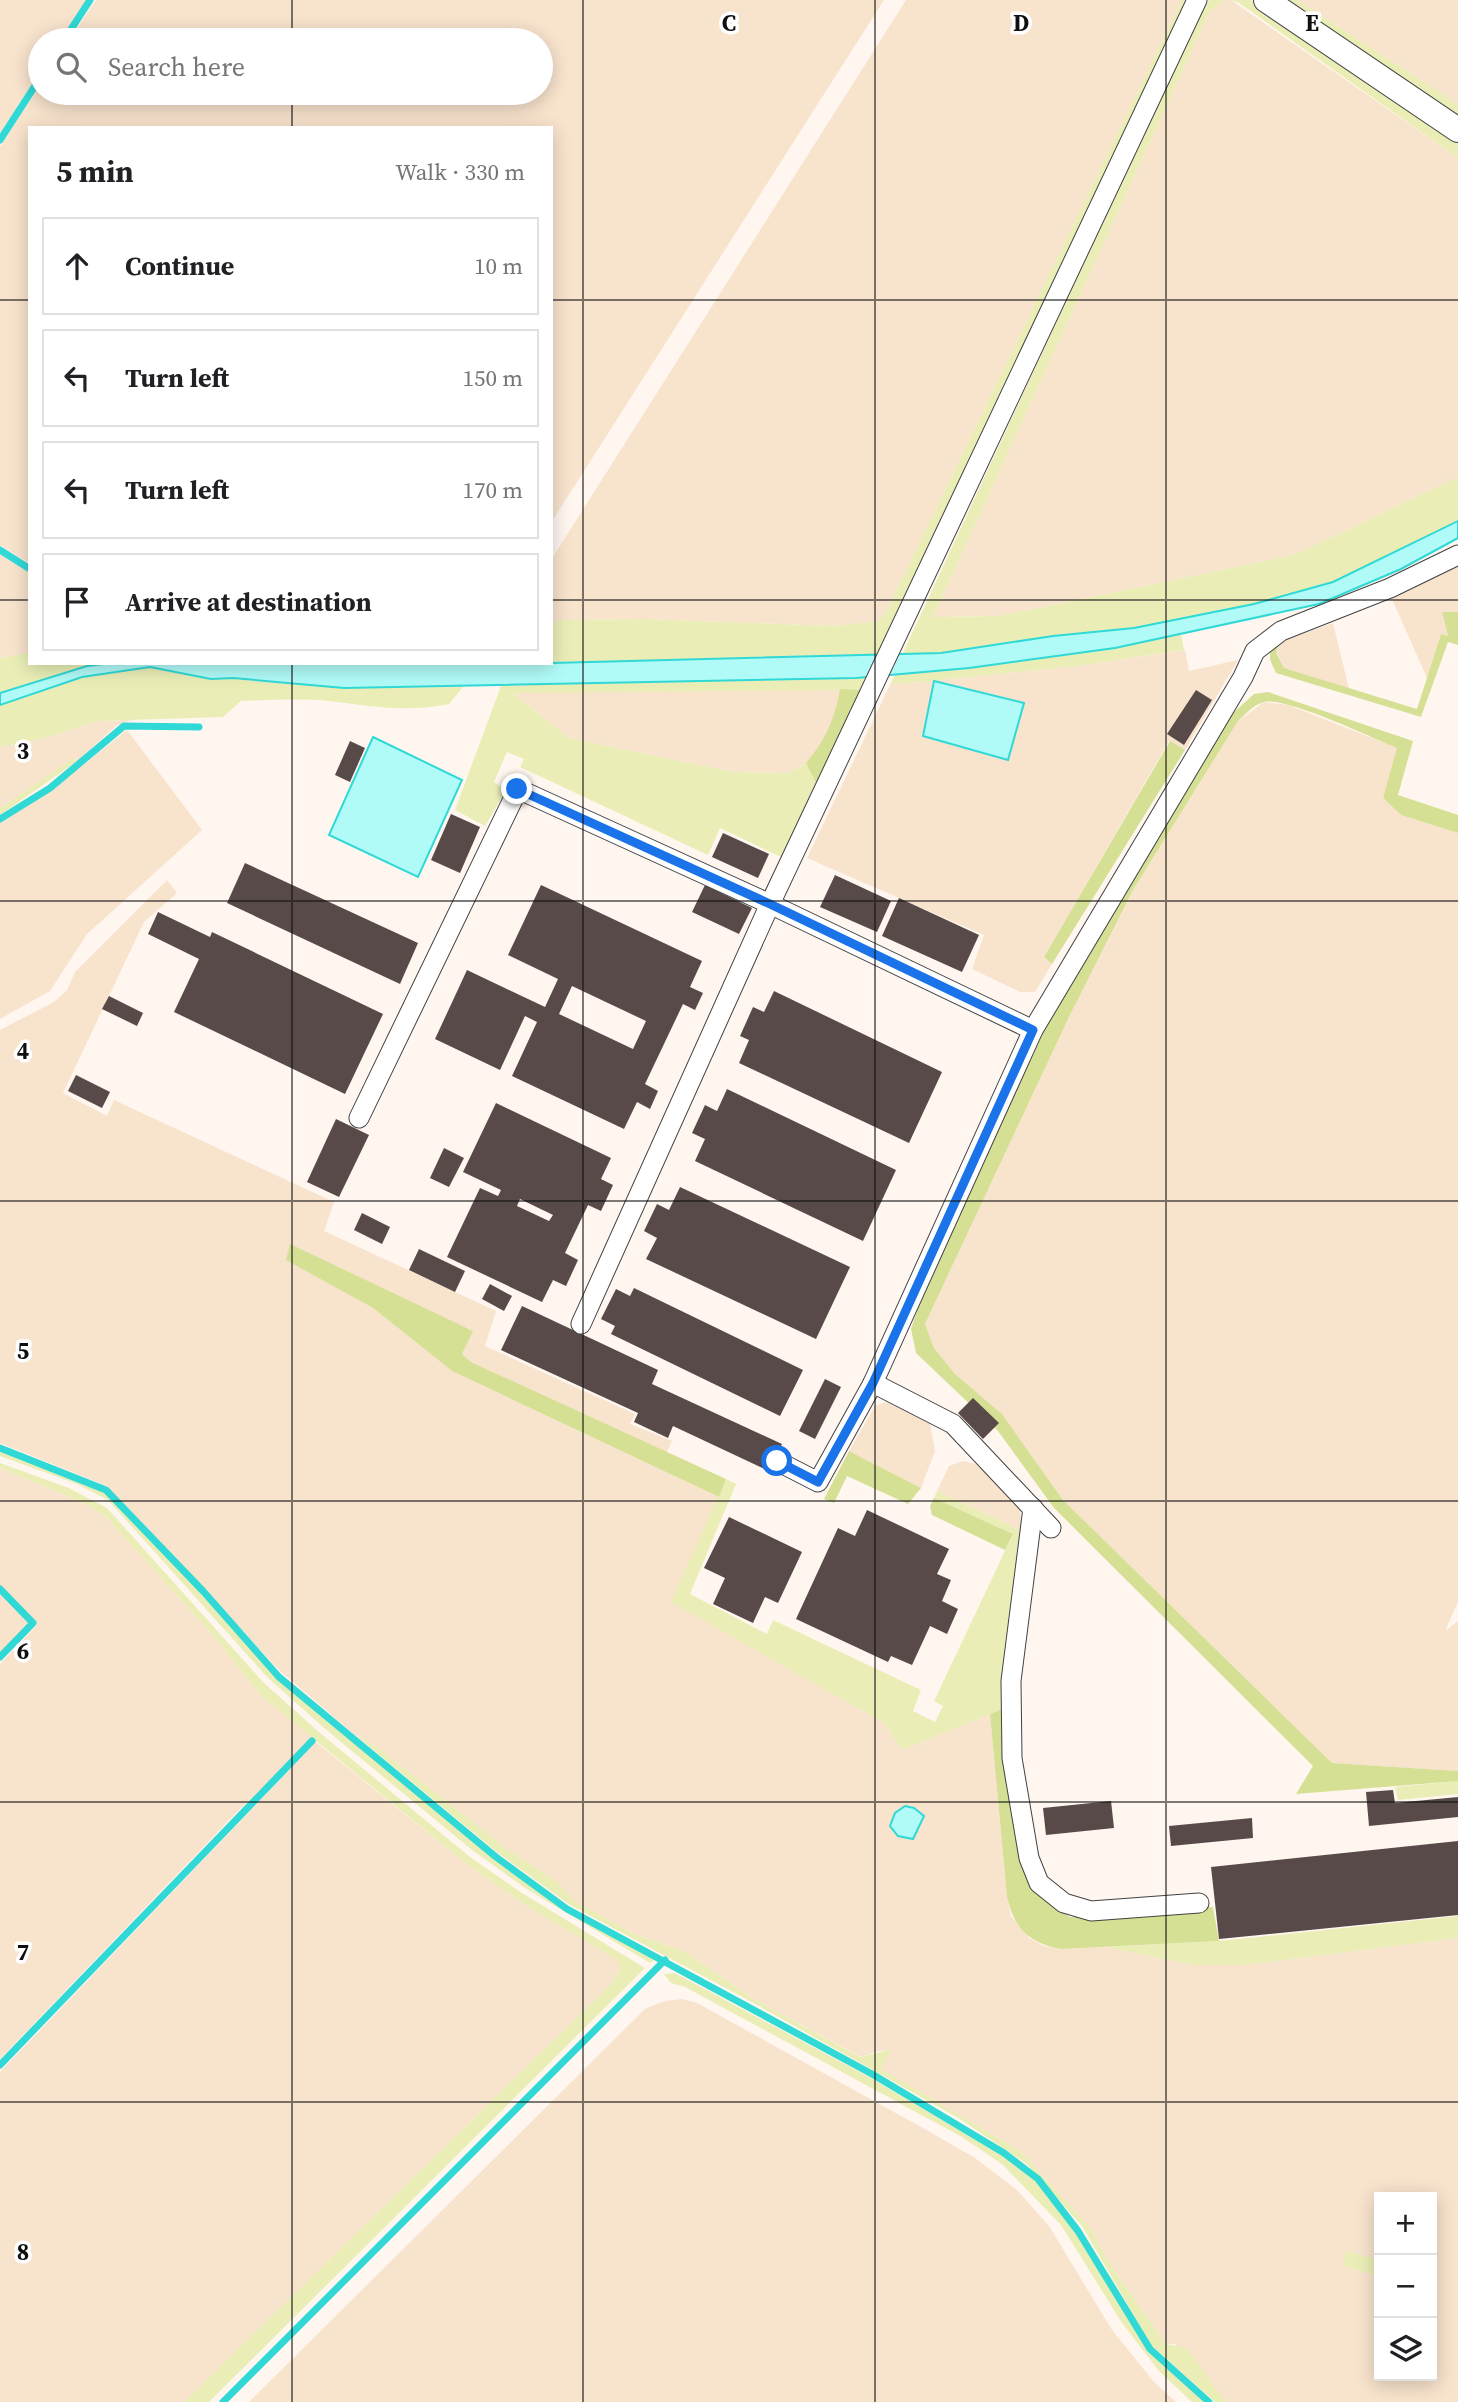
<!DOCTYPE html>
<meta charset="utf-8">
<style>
:root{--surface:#fff;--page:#f6f6f6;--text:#202124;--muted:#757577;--line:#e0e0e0}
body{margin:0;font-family:"Source Serif 4",serif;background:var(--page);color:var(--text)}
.controls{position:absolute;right:21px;bottom:21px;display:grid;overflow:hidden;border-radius:0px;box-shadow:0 4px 18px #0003}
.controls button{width:63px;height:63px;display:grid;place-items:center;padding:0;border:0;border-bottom:2px solid var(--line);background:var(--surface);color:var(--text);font:35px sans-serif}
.stop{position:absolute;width:21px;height:21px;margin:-16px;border:5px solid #1a73e8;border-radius:50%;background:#fff}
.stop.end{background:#1a73e8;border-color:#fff;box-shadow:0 2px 7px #0008}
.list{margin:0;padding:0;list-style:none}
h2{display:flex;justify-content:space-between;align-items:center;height:91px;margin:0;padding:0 28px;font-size:30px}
h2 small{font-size:23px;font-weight:400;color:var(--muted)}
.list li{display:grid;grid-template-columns:46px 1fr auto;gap:21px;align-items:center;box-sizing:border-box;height:98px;margin:0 14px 14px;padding:0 14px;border:2px solid var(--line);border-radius:0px}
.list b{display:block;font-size:26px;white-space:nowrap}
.list em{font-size:23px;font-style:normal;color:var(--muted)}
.icon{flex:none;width:38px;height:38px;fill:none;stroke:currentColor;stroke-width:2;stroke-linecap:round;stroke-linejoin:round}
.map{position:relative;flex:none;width:1458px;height:2402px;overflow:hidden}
.search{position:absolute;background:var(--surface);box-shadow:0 4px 18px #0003;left:28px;top:28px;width:525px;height:77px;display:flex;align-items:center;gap:18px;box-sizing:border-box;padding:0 24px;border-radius:38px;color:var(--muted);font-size:26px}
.panel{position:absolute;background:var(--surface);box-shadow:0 4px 18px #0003;left:28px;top:126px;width:525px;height:539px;border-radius:0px}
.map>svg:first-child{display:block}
.farmland{fill:#f8e3cd;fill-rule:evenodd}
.green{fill:#eaeeb6}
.forest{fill:#d6e094}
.water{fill:#b0fbf8;stroke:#30d9d6;stroke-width:2}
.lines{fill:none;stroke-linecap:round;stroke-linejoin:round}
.stream{stroke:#30d9d6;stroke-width:7}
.building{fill:#594a4a;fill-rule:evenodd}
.minor-casing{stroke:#424242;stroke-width:21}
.tertiary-casing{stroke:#424242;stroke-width:26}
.minor{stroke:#fff;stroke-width:19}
.tertiary{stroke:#fff;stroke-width:24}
.route{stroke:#1a73e8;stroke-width:9}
.grid{fill:none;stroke:#0f0f0f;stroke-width:2;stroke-opacity:0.55}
.grid-label{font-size:23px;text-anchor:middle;font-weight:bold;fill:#0f0f0f;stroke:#fff;stroke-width:7;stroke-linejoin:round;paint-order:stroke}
</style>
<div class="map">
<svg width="1458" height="2402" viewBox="0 0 1458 2402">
<rect width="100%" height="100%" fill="#fff6f0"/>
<g class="farmland">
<polygon points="0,0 86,0 60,40 40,40 40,71 0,133"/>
<polygon points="96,0 884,0 551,523 551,128 30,128 30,564 0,545 0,147 40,85 40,93 541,93 541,40 69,40"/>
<polygon points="906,0 1182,0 885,614 878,621 833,626 646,619 559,620 551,627 551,560"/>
<polygon points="1231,0 1458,158 1458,477 1294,555 999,616 933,617 1209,13 1223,1"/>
<polygon points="1297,0 1458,0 1458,106 1441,93"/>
<polygon points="0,554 30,573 30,652 0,658"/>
<polygon points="1458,567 1458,612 1442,612 1448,636 1441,634 1427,678 1391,597"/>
<polygon points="1333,623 1349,689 1284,668 1276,653 1278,643"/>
<polygon points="1185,650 1189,671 1238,660 1185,750 1169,741 1044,957 1052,964 1035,992 1020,992 972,969 984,935 807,858 890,685 1077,666"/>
<polygon points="840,689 836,716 821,744 806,763 789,773 733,772 569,738 512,692"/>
<polygon points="1264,702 1288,705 1398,748 1383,798 1401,815 1458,833 1458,1602 1445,1631 1458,1621 1458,1771 1332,1763 1063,1500 1002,1414 955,1374 934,1348 925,1324 1068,1019 1133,890 1238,721"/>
<polygon points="132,720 116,726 76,762 75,758 0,808 0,747 45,738 98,721"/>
<polygon points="127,730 202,830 87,934 50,991 0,1019 0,823 50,791"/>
<path d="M167,880L177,893L144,922L63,1093L107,1116L114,1100L334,1202L324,1231L496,1311L485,1346L635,1414L630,1424L672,1441L666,1454L471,1362L462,1354L472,1330L287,1260L373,1308L452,1371L719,1497L672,1602L884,1723L902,1750L990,1714L1007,1897L1011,1916L1029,1938L1044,1946L1062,1949L1105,1947L1194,1965H1244L1458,1938V2402H1226L1175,2344H1166L1110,2264L1089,2226L1020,2151L880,2069L891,2050L878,2051L861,2057L752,1998L684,1951L634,1934L572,1900L559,1883L507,1849L377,1747L354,1734L280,1671L107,1486L0,1443V1030L54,1002L67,990L75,972ZM1379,2197H1432V2251L1435,2270L1432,2269V2376H1379V2276L1343,2266L1346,2251L1379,2260Z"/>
<polygon points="885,1402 902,1403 921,1413 930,1424 935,1451 921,1488 849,1451 875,1406"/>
<polygon points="963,1461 980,1465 1014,1500 1020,1510 1022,1531 937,1491 949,1466"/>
<polygon points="0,1468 86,1504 109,1520 216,1639 260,1695 314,1739 236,1813 0,2059 0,1664 37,1625 0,1586"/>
<polygon points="0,1594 29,1623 0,1653"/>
<polygon points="316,1742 464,1862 522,1903 618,1960 621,1968 612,1983 184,2402 0,2402 0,2072"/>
<polygon points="682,1999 697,2003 930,2132 975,2158 1017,2190 1049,2226 1112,2330 1154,2382 1176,2402 249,2402 645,2009 665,2001"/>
</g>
<g class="green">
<polygon points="1182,0 1191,0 879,655 551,662 551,627 559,620 646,619 833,626 878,621 885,614"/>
<polygon points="1209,0 1251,0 1458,136 1458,158 1239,3 1231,0 1223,1 1209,13 933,617 999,616 1294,555 1458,477 1458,521 1333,582 1254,604 1134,628 1053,636 941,653 902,655 1199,14"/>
<polygon points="1277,0 1297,0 1441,93 1458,106 1458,121"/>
<polygon points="1181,634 1184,650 1077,666 890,685 895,675 1115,648"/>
<polygon points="30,652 30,663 113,663 87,666 0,693 0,658"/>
<path d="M150,667C253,686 358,688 463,687L449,704C408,713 370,706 329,701C301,698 270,700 241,701L223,717L98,721L45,738L0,747V705L82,677Z"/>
<polygon points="867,677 861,690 513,693 569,738 733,772 789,773 806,763 816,783 781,857 720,828 708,855 520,767 524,759 507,752 494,782 506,790 485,826 455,810 501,686"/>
<polygon points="74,758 76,762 0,815 0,808"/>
<polygon points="0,1450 104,1492 202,1593 277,1679 495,1860 569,1912 656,1959 650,1963 525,1888 472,1850 324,1728 267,1677 108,1500 77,1484 0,1456"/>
<polygon points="0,1463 69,1488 107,1508 264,1683 319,1732 470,1857 522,1893 645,1968 209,2402 184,2402 612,1983 621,1968 617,1960 522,1903 464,1862 260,1695 216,1639 109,1520 86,1504 0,1468"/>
<polygon points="726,1479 736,1484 690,1594 767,1634 773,1620 921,1690 913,1711 935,1722 943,1706 934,1701 1013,1534 934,1498 937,1491 1022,1531 1005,1708 902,1750 884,1723 671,1602"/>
<polygon points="354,1734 377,1747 507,1849 559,1883 573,1900 634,1934 684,1951 752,1998 860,2057 892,2049 881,2069 1020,2151 1089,2226 1110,2264 1166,2344 1187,2348 1226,2402 1215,2402 1151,2345 1082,2226 1027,2164 960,2119 750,2001 570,1905 498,1853"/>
<polygon points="1458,1781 1458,1794 1398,1800 1395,1787"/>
<polygon points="1458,1916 1458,1938 1244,1965 1193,1965 1105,1947 1219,1941"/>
<polygon points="675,1973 869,2077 1003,2156 1036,2182 1076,2232 1148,2350 1206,2402 1192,2402 1159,2371 1122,2323 1061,2225 1003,2165 962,2137 685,1987 671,1983 664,1974"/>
<polygon points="1346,2251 1379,2260 1379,2276 1343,2266"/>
</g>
<g class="forest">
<path d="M1442,612H1458V645L1448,642L1421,717L1276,673C1270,659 1265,654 1278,643L1276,653L1284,668L1417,709L1441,634L1448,636Z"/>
<path d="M840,689L861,690L816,783L806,763C826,739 835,719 840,689Z"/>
<path d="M1268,692L1413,741L1398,795L1458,815V833L1401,815L1383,798L1397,748C1372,738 1287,697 1264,702C1254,704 1245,715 1238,721L1133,890L1068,1019L925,1324L934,1348L955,1374L1002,1414L1063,1500L1332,1763L1458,1771V1781L1296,1794L1313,1766L1054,1508L998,1431L916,1353L911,1329L919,1305L1043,1030L1119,895L1232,714L1254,694Z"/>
<polygon points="1170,741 1185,750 1052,964 1044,957"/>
<polygon points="290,1244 473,1331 462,1354 471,1362 726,1479 719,1497 452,1371 373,1308 286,1260"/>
<polygon points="849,1451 921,1488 908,1504 847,1476 834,1503 824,1499"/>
<polygon points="934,1498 1013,1534 1005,1550 932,1515 930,1506"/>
<path d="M1005,1708L1021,1850L1056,1908L1070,1917H1087L1213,1907L1219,1941L1062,1949C1030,1944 1014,1929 1007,1897L990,1714Z"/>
</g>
<g class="water">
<polygon points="1458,521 1458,538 1401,569 1319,604 1115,648 969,668 856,678 344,688 233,678 211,679 150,667 82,677 0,705 0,693 87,666 113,663 551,663 941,653 1053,636 1134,628 1254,604 1333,582"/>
<polygon points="934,681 1024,703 1008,760 923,736"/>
<polygon points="373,737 462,780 418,877 329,835"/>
<polygon points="905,1806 914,1808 924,1816 913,1839 898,1836 890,1826 895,1813"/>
</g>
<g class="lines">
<g class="stream">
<polyline points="64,40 90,0"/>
<polyline points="0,140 40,78"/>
<polyline points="0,550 30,569"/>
<polyline points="0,819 50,788 124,726 199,727"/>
<polyline points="0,1448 106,1490 203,1591 279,1677 496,1857 567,1909 872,2074 1004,2153 1038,2179 1078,2231 1150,2349 1209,2402"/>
<polyline points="0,1589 33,1623 0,1657"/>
<polyline points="0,2065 312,1741"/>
<polyline points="223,2402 665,1960"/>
</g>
</g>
<g class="building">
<polygon points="1196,690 1212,700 1184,745 1167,734"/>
<polygon points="350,741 365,748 350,782 335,775"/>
<polygon points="451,814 480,827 460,873 431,860"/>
<polygon points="723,833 769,854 758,878 712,857"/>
<polygon points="245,863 418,943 400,984 227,903"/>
<polygon points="835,875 891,901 877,932 820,907"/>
<path d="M541,885L702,961L690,987L703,993L695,1010L683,1004L645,1084L658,1091L650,1109L637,1102L624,1129L512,1076L537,1022L525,1016L500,1070L435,1039L467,970L545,1007L558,979L508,955ZM572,986L646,1021L633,1049L559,1014Z"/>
<polygon points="705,885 752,908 739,934 692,912"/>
<polygon points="899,898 979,935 962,972 882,936"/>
<polygon points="158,912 210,937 212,932 383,1014 345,1094 174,1012 199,959 148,934"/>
<polygon points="774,991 942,1072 909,1143 739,1063 749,1040 740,1036 753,1007 764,1012"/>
<polygon points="109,996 143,1013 137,1026 102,1009"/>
<polygon points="76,1075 110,1092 102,1108 68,1091"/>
<polygon points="727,1089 896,1170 863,1241 695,1161 705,1139 692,1133 705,1105 717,1111"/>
<path d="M496,1103L611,1158L601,1179L613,1185L601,1211L588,1205L565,1253L578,1260L566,1286L553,1280L542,1302L447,1257L480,1188L498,1196L501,1190L463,1172ZM520,1199L553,1215L549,1221L517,1206Z"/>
<polygon points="336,1119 369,1135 339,1197 307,1182"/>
<polygon points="444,1148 464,1158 449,1187 430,1178"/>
<polygon points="680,1187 850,1267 816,1339 646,1259 657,1238 644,1231 657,1204 669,1210"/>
<polygon points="362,1213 390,1227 382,1244 354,1230"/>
<polygon points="419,1249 465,1271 455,1292 409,1270"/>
<polygon points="490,1284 512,1296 504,1311 482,1299"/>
<polygon points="634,1288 803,1370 780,1416 611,1334 615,1326 601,1319 616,1289 630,1296"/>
<polygon points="522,1306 658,1370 652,1384 782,1444 769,1471 673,1426 668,1438 634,1422 638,1413 501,1350"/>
<polygon points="825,1379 841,1387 815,1439 799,1431"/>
<polygon points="973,1398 999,1423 983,1439 958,1413"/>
<polygon points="867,1510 949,1549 937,1574 951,1580 942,1601 958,1609 947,1634 930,1626 912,1665 891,1656 888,1662 796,1619 838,1528 855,1536"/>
<polygon points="729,1517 802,1552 778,1603 765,1597 753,1623 713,1604 725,1578 704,1568"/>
<polygon points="1393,1790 1395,1803 1458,1797 1458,1817 1369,1826 1366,1792"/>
<polygon points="1111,1801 1114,1828 1046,1835 1043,1808"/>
<polygon points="1252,1818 1253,1838 1171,1846 1169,1826"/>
<polygon points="1458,1841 1458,1915 1219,1939 1211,1867"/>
</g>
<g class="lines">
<g class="minor-casing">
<g id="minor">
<polyline points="359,1118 518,789 770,904 1033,1030"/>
<polyline points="581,1324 770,904 1197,0"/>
<polyline points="873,1383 953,1424 1051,1528"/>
<polyline points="777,1461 818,1482 873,1383 1033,1030 1243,677 1255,651 1281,631 1390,588 1458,555"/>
<polyline points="1033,1508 1011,1681 1012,1758 1029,1858 1039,1883 1064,1903 1091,1911 1199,1903"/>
</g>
</g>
<g class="tertiary-casing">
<polyline id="tertiary" points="1266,0 1458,130"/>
</g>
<use href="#minor" class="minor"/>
<use href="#tertiary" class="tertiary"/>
</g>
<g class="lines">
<polyline class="route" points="517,789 770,904 1033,1030 873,1383 818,1482 777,1461"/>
</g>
<path class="grid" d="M292,0V40M583,0V2402M875,0V2402M1166,0V2402M292,93V128M0,300H30M551,300H1458M0,600H30M551,600H1458M292,663V2402M0,901H1458M0,1201H1458M0,1501H1458M0,1802H1458M0,2102H1458"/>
<g class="grid-label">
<text x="729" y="31">C</text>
<text x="1021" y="31">D</text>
<text x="1312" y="31">E</text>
<text x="23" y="759">3</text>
<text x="23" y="1059">4</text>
<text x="23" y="1359">5</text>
<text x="23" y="1659">6</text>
<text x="23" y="1960">7</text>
<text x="23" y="2260">8</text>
</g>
</svg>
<div class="controls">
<button>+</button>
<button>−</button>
<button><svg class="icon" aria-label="layers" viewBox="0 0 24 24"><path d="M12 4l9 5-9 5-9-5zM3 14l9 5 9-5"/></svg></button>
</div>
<div class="stop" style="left:777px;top:1461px"></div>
<div class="stop end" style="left:517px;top:789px"></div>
<div class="search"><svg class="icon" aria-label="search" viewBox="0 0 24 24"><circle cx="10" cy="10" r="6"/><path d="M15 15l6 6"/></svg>Search here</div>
<section class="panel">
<h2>5 min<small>Walk · 330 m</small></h2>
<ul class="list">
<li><svg class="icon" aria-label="ahead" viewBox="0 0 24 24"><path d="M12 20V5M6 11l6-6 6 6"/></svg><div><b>Continue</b></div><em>10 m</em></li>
<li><svg class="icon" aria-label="left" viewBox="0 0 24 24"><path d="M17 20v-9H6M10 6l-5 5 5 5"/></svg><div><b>Turn left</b></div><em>150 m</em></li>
<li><svg class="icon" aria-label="left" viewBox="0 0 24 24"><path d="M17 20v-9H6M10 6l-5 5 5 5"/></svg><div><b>Turn left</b></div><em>170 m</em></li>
<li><svg class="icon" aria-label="arrive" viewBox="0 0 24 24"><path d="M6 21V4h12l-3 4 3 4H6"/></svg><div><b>Arrive at destination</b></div></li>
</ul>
</section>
</div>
